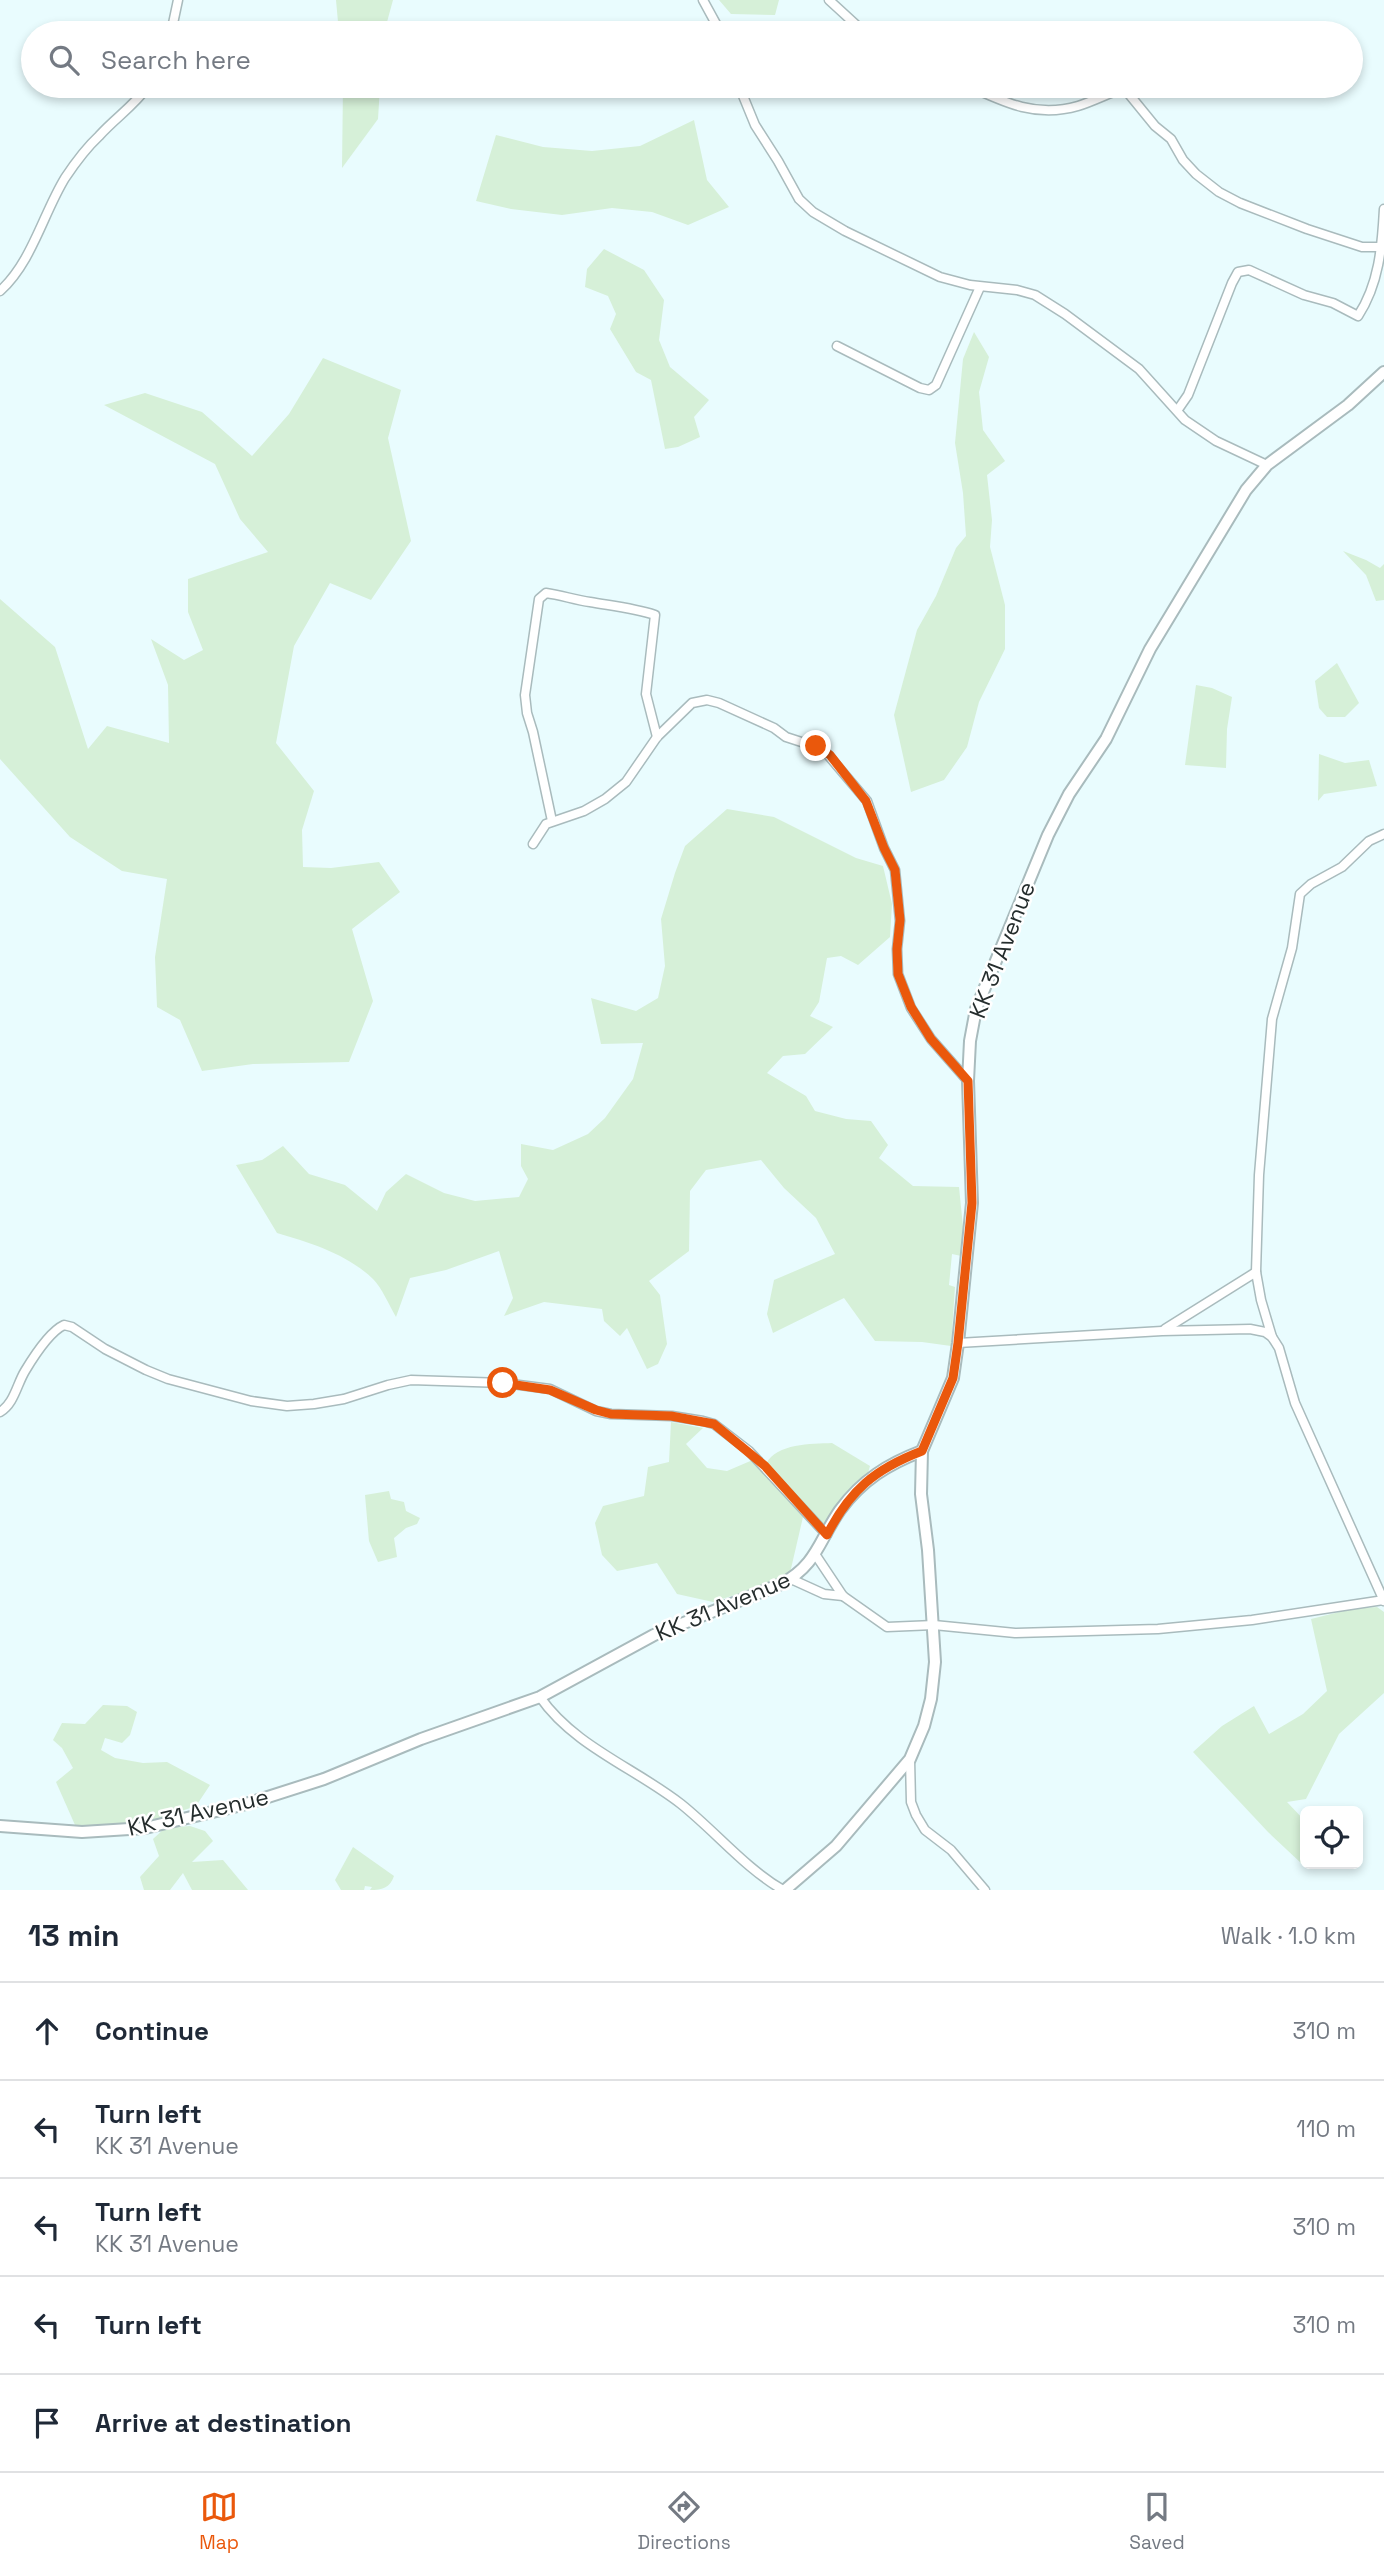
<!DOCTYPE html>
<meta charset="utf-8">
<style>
:root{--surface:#fff;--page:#f6f6f7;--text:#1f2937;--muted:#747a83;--line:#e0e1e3;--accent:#ea580c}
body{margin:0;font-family:"Space Grotesk",sans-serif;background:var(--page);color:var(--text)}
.controls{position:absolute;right:21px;bottom:21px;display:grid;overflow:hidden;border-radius:10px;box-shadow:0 4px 10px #0003}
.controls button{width:63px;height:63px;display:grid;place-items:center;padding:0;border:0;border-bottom:2px solid var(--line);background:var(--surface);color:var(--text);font:35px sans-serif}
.stop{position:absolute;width:21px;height:21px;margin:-16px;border:5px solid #ea580c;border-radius:50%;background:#fff}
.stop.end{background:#ea580c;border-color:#fff;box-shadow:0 2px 7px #0008}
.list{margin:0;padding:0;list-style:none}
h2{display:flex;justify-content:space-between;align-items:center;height:91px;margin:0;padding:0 28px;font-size:30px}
h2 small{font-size:23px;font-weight:400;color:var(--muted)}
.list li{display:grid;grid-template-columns:46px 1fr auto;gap:21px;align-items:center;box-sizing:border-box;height:98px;padding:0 28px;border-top:2px solid var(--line)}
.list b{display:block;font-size:26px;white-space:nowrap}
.list p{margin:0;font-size:23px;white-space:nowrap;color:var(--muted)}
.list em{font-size:23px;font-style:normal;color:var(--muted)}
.icon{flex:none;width:38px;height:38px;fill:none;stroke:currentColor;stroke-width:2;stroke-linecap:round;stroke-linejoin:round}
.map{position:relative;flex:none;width:1384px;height:1890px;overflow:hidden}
.search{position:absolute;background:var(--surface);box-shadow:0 4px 10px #0003;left:21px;right:21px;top:21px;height:77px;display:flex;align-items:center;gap:18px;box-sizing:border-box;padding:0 24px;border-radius:38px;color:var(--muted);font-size:26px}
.sheet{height:581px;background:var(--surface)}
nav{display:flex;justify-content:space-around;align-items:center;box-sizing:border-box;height:98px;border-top:2px solid var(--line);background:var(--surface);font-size:19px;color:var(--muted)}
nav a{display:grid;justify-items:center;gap:4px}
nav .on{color:var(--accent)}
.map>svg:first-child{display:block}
.green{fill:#d6f0d8}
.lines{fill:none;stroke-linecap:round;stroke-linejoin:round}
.street-casing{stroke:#a9bbbd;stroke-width:11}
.secondary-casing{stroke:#a9bbbd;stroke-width:14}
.street{stroke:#fff;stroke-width:8}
.secondary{stroke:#fff;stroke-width:10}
.route{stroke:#ea580c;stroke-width:9}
.labels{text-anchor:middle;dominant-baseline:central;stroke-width:5;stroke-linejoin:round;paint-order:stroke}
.street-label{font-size:23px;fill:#252d2d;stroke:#fff}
</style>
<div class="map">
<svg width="1384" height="1890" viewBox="0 0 1384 1890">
<rect width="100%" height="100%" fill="#e9fcfe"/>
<g class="green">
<polygon points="336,0 393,0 384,33 339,33"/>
<polygon points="719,0 779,0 775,15 731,14"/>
<polygon points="343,86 380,86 378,119 342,168"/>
<polygon points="694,120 707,180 729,207 688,225 652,212 612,208 562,215 511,209 476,201 496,135 543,147 592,151 640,146"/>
<polygon points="604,249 644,270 664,300 659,340 670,367 709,400 694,417 700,437 678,447 665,449 651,380 636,372 610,329 616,314 608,296 585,287 587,269"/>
<polygon points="974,332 989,357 979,392 983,430 1005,461 987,475 992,520 990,547 1005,605 1005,649 979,702 967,747 944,780 911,792 894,715 917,630 936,596 956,548 966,536 963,493 955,443 963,359"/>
<polygon points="323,358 401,390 388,438 411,541 371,600 330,583 294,646 276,743 314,791 302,830 303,867 331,868 379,862 400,892 352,929 373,1001 349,1062 253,1064 202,1071 180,1020 157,1007 155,957 167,879 122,871 70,837 0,759 0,599 55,647 88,749 107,726 169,743 168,685 151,639 184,660 203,650 188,612 188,579 268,552 240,519 215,464 104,405 145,393 202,412 252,456 289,414"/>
<polygon points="1343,551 1366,560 1380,568 1384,564 1384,600 1376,601 1366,575"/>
<polygon points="1337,663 1359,703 1345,717 1327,717 1319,708 1315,681"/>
<polygon points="1196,685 1212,688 1232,697 1227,729 1226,768 1185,765"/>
<polygon points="1319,754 1345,763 1369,760 1377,786 1324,794 1318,801"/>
<path d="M727,809L774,817L856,858L883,866L892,904L890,937L858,965L841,956L827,958L819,1002L810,1016L833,1027L805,1054L783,1056L767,1073L806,1096L815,1111L846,1119L871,1121L888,1145L879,1158L913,1186L959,1187L966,1257L952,1254L949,1285L955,1287L951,1346L922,1342L875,1341L844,1298L773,1333L767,1314L774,1280L835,1254L816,1218L784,1188L761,1160L706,1170L690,1191L689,1251L649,1281L660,1295L667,1344L658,1364L647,1369L627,1328L620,1336L604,1321L602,1309L544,1302L504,1316L513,1298L499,1251L446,1270L410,1278L396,1317C389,1305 382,1288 373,1279C347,1254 311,1243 277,1233L236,1165L262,1160L283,1146L309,1174L345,1185L377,1211L386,1192L406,1174L444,1193L475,1201L519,1197L528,1179L521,1166V1144L553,1150L588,1134L605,1118L633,1079L643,1043L601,1044L591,998L636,1011L658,998L665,966L661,919L675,873L685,846Z"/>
<polygon points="671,1422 703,1428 686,1444 707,1468 727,1471 755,1459 803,1517 790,1573 759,1587 713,1602 677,1594 657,1563 617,1571 602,1555 595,1523 603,1506 644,1496 648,1467 669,1462"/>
<path d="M832,1443L870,1466L868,1473L844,1495V1501L823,1529L766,1464C777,1443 811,1444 832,1443Z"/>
<polygon points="389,1491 391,1499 404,1502 406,1511 420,1518 417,1524 406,1528 394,1538 397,1557 378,1562 369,1541 365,1495"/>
<polygon points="1377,1607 1384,1612 1384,1693 1339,1734 1306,1799 1287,1802 1305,1821 1305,1862 1302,1864 1268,1832 1193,1752 1222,1726 1254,1706 1269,1734 1303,1714 1327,1691 1311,1619 1351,1609"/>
<polygon points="103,1705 127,1706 137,1712 130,1735 122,1743 105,1738 101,1750 115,1758 143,1763 167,1762 210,1785 196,1806 158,1819 114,1825 75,1825 56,1782 73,1768 62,1748 53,1740 62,1723 85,1724"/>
<polygon points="190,1826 205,1831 213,1841 192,1862 223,1860 248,1890 192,1890 183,1873 170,1890 144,1890 140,1877 159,1856 153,1839 165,1828"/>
<path d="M353,1847L394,1876C390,1888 382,1890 370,1890L372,1887L365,1886L364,1890H341L335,1880Z"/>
</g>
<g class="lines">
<g class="street-casing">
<g id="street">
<polyline points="703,0 721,33"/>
<polyline points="829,0 865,33"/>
<polyline points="171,33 178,0"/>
<polyline points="739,86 755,125 778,161 799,199 813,212 845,231 940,277 970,285 1017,290 1035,295 1065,314 1139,369 1185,420 1216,441 1267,465"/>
<path d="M969,86C1005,103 1037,118 1078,106C1094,101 1109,93 1124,88L1155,126L1171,139L1183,160L1196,174L1219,192L1240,203L1307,229L1362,247H1381"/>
<path d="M0,291C32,262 43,214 65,178C75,163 86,148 99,136C115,118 134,106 148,86"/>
<polyline points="837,346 920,388 929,390 936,385 980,287"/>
<path d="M1179,408L1188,395L1232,283L1238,272L1249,270L1304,295L1333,303L1358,316C1379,284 1382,247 1384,209"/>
<path d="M552,821L533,732L527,713L525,695L539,599L546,593C561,595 575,600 590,602C613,606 634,608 655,615L646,694L657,737"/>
<polyline points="533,844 546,824 584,811 605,799 626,782 657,737 692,703 707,700 719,703 774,728 786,737 823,749 867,801 884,848 895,870 900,921 897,949 898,974 911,1008 931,1039 968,1081"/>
<polyline points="1165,1329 1256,1272"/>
<polyline points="1272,1337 1261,1300 1256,1272 1259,1175 1272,1019 1292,948 1300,894 1311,884 1342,867 1369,841 1384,834"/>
<polyline points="958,1343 1162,1331 1250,1329 1265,1332 1272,1337 1279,1348 1295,1403 1384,1601"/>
<path d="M0,1412C14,1404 17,1384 25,1371C34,1356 49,1332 64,1325L72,1327L105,1349L146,1370L168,1379L251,1401L287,1406L314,1404L344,1399L388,1385L411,1380L504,1383L550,1389L596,1411L611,1414L672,1416L703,1421L714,1424L749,1451L827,1535"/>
<polyline points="815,1554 843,1596 887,1627 934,1625 1015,1633 1158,1629 1252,1620 1384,1600"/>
<polyline points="791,1579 824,1594 843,1596"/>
<path d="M540,1697C574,1746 635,1768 681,1804C716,1832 745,1868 783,1890"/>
<polyline points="910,1759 911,1802 916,1815 925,1830 951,1850 985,1890"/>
</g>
</g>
<g class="secondary-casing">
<g id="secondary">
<path d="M0,1826L82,1832L145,1828L246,1804L324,1779L421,1739L540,1697L654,1635L781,1584C817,1565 819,1540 840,1510C862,1480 888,1464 922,1451"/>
<polyline points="785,1890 836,1846 910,1759 924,1726 931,1699 935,1662 928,1550 921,1494 922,1451 953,1378 958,1343 972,1203 968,1081 970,1041 976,1009 1048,835 1069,794 1106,739 1150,649 1246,490 1267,465 1348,405 1384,372"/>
</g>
</g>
<use href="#street" class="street"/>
<use href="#secondary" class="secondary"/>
</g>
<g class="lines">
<path class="route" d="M503,1383L550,1390L596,1410L611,1414L671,1416L714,1424L765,1466L827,1535C850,1490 875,1469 922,1451L953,1378L958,1343L972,1203L968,1081L931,1039L911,1007L898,974L897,949L900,920L895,870L884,848L866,801L830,755L816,746"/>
</g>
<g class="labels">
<g class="street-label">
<text transform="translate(1002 950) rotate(-69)">KK 31 Avenue</text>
<text transform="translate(723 1606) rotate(-23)">KK 31 Avenue</text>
<text transform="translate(198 1812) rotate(-13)">KK 31 Avenue</text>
</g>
</g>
</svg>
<div class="controls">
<button><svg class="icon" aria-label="locate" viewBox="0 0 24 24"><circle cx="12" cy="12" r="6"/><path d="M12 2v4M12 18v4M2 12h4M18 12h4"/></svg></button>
</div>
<div class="stop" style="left:503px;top:1383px"></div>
<div class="stop end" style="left:816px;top:746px"></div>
<div class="search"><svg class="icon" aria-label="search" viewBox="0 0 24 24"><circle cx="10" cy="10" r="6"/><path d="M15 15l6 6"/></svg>Search here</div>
</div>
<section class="sheet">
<h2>13 min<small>Walk · 1.0 km</small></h2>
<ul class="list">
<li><svg class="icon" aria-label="ahead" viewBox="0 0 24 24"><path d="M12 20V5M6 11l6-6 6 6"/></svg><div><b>Continue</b></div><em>310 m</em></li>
<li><svg class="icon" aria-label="left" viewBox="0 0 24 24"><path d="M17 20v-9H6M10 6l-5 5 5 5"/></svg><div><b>Turn left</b><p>KK 31 Avenue</p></div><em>110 m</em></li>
<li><svg class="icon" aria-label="left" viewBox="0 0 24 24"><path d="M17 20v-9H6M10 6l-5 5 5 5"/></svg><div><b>Turn left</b><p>KK 31 Avenue</p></div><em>310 m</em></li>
<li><svg class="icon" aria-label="left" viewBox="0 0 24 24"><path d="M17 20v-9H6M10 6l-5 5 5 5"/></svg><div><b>Turn left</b></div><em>310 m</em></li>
<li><svg class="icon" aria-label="arrive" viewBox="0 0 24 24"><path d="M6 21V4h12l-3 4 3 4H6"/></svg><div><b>Arrive at destination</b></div></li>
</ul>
</section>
<nav>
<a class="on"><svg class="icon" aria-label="map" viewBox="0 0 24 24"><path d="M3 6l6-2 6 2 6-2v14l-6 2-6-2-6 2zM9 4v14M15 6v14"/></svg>Map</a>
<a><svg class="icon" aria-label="directions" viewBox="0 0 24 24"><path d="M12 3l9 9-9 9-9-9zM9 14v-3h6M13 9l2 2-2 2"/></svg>Directions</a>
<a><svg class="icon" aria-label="saved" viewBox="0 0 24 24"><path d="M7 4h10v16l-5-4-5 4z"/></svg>Saved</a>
</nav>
